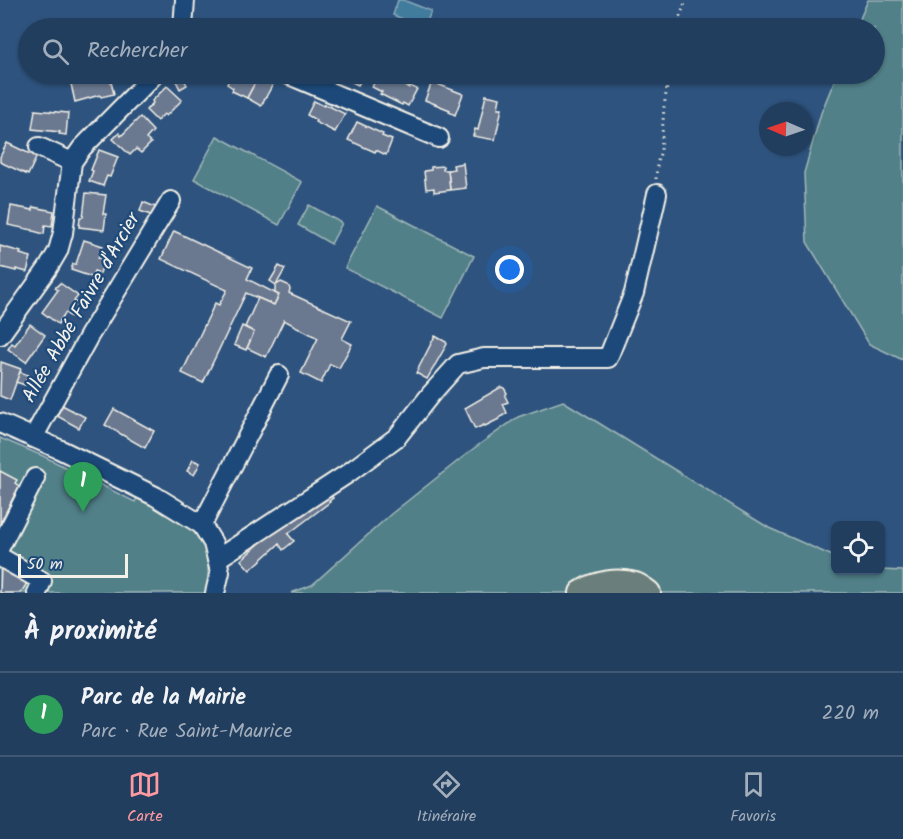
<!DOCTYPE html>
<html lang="fr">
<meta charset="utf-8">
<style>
:root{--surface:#223e5e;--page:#2a4564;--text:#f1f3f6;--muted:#a2aebc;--line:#3f5773;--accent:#ff9aa2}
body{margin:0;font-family:Kalam,sans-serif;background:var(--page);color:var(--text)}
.controls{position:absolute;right:18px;bottom:18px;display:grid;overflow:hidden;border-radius:9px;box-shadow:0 2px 4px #0004}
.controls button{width:54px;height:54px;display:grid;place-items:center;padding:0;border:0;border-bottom:2px solid var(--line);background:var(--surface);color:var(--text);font:30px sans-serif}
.compass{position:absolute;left:759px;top:102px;width:54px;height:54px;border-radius:50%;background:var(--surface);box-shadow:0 2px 4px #0004;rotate:272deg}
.scale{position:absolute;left:18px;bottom:15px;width:110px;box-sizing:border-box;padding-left:6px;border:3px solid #f4f1e8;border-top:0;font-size:16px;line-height:21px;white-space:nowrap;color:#f4f1e8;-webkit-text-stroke:4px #1f4a7a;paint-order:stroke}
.you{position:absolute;left:510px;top:270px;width:21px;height:21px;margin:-15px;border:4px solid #fff;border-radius:50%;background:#1a73e8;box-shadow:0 0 0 9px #1a73e833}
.badge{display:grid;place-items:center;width:39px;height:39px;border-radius:50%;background:var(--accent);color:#fff;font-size:20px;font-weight:700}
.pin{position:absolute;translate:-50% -50px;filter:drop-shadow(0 2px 3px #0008)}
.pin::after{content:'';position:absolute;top:32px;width:21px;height:18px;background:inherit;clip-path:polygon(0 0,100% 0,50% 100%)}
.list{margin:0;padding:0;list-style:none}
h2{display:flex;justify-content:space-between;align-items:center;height:78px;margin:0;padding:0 24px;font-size:26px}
h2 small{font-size:20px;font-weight:400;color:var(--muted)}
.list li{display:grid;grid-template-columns:39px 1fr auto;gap:18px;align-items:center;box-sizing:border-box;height:84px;padding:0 24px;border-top:2px solid var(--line)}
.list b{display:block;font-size:22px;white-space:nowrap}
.list p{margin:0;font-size:20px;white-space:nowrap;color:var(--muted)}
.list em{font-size:20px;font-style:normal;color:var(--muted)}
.icon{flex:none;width:33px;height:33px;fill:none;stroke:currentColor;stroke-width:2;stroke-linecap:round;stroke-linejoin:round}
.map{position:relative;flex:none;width:903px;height:593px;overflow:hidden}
.search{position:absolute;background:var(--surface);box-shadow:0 2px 4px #0004;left:18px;right:18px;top:18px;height:66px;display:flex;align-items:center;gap:15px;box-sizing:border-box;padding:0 21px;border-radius:33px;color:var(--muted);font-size:22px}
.sheet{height:162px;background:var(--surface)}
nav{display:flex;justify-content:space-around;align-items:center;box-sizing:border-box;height:84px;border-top:2px solid var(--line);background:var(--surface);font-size:16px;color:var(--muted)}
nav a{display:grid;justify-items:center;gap:3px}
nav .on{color:var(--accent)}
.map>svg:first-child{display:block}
.green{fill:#518089;stroke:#a2b8b8;stroke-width:1.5}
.water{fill:#437c9d;stroke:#8aabbb;stroke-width:1.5}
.building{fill:#6b7890;stroke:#f4f1e8;stroke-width:1.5}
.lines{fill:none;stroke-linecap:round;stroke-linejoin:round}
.minor-casing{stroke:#f4f1e8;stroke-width:22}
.major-casing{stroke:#f4f1e8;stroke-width:28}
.path{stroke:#f4f1e8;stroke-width:3;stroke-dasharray:1.5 4.5;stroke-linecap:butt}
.minor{stroke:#1f4a7a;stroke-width:18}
.major{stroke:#6b7f7c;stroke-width:24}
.labels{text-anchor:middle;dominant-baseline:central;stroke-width:4.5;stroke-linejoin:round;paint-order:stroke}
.street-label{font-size:20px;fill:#f4f1e8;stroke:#1f4a7a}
</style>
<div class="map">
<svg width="903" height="593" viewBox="0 0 903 593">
<rect width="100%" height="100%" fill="#2e537e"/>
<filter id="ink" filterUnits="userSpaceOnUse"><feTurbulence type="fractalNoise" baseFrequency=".0167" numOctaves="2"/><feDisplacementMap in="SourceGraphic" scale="12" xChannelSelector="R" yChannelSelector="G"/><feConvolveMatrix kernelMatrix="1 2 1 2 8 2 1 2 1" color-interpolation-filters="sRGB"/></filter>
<g filter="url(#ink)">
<g class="green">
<polygon points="868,0 903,0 903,360 869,344 807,242 804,173 821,113 837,74 874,74 874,28 856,28"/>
<polygon points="217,136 302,182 279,225 194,179"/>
<polygon points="309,205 342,223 331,244 298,225"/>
<polygon points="377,206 474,256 443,318 345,268"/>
<polygon points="563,401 769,528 835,557 836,570 881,570 903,571 903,593 291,593 312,585 391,514 473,449 518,417"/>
<path d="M0,438L43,456L135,502L139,493C157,505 178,516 193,531C209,546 211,573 205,593H0Z"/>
</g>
<polygon class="water" points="398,0 403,0 431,11 425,28 393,15"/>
<g class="building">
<polygon points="279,16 288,19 283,28 274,26"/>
<polygon points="99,74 109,74 114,94 101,97 100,95 75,102 71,84 90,78 90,76"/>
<polygon points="181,74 187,85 180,89 174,77"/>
<polygon points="232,74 253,74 251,78 256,81 247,98 232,91 233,88 227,84"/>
<polygon points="339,74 365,74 358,85 338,75"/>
<polygon points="379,74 387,74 390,75 389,77 409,88 410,86 417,89 408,106 403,103 402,105 380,94 382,92 372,87"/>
<polygon points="264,79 273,84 261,106 247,98 256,81 261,83"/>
<polygon points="432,82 463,94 455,115 449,112 450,110 425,100"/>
<polygon points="167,86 182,100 166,116 164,114 157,121 146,110 153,103 152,101"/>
<polygon points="486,95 500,98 498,108 502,108 495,140 473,136 475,129 478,130"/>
<polygon points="314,101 324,106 325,104 345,114 335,132 315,122 316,120 307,115"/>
<polygon points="35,110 68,113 66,135 59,134 60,132 32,129"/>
<polygon points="140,117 153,131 146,139 151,143 141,153 136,149 130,155 113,139 119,133 121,136"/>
<polygon points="357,122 383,134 382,136 392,140 386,155 376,150 375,152 348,140"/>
<polygon points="7,143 30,154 31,152 37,156 28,175 0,162 0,157"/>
<polygon points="99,150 118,157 110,177 107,176 103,186 89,181 93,171 91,170"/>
<polygon points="463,163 466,188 450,190 448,170 454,169 453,165"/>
<polygon points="443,166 443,170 448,170 450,190 434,192 434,188 426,189 424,171 431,170 431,167"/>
<polygon points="86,193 106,195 103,214 106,214 104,230 79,227 80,217 83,217"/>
<polygon points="143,202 158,208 153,216 140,211"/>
<polygon points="11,206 33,210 33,207 54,211 52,226 45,225 44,234 33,231 33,230 8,225"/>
<polygon points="174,231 252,268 247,279 279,295 274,305 246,293 203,383 182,373 215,303 219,305 227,290 161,259"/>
<polygon points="84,240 103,246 98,258 105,260 100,273 94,271 92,277 71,270 73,264 76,264"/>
<polygon points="0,246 21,252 20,254 31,257 27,272 16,269 16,271 0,267"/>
<polygon points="279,266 285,269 276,285 270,281"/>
<polygon points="281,282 288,285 290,289 289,293 351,321 342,339 352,344 339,368 330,364 321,383 301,373 318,338 284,320 266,357 247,348 254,332 245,327 258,298 274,305 279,295 275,293 275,289 276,285"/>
<polygon points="60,283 78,296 74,301 78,304 78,307 71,317 65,313 58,324 42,312 58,290 55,288"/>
<polygon points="30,324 45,335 26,362 8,349 12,343 15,345"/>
<polygon points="242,326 254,332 246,350 234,345"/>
<polygon points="435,336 446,342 447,344 427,379 416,373"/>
<polygon points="1,362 21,369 10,400 0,396"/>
<polygon points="20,372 28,375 25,385 16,382"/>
<polygon points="501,387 504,388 507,393 505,396 508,402 503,404 507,413 499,418 499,419 485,426 484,425 475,429 465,408"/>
<polygon points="62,405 85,417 79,428 57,416"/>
<polygon points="114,409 154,431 145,448 105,425"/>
<polygon points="193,460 200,463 194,475 187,471"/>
<polygon points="0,471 17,480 15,483 19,486 0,524"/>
<polygon points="326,489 333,498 329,501 330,502 288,534 294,541 283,550 279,544 250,570 241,560 282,523"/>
<polygon points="1,567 12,573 11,575 13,576 16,572 25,577 23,581 27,583 21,593 0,593"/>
</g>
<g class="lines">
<g class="minor-casing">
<g id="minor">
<polyline points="183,28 185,0"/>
<polyline points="287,74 439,138"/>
<polyline points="39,147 72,162"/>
<polyline points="0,335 48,268 58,251 63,233 72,162 82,148 155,74"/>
<polyline points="0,423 59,449 155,496 202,525 213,543 220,572 215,593"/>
<polyline points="33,438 89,336 171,201"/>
<polyline points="202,525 279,375"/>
<polyline points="0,547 35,478"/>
<polyline points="0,557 42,581 37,593"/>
<polyline points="217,559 347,474 397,437 431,394 458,364 484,358 608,358 634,293 657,194"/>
</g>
</g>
<g class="major-casing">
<path id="major" d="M582,593C597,583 618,580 635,585C640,587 644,590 648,593"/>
</g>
<g class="path">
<polyline points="676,28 686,0"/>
<polyline points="656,179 657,165 661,150 664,107 669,74"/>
</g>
<use href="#minor" class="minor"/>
<use href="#major" class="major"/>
</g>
</g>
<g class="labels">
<g class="street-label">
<text transform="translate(82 308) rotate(-60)">Allée Abbé Faivre d'Arcier</text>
</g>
</g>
</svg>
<div class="controls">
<button><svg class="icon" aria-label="locate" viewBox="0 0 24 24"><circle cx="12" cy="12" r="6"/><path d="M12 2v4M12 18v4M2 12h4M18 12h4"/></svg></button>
</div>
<svg class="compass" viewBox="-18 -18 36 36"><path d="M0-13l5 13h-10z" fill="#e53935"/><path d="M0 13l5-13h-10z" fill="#a2aebc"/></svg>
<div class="scale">50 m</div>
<div class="you"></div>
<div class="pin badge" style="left:83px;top:512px;background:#2e9e5b">1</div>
<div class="search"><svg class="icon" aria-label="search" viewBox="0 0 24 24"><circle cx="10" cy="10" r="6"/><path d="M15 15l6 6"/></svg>Rechercher</div>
</div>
<section class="sheet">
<h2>À proximité<small></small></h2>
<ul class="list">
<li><span class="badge" style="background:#2e9e5b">1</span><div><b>Parc de la Mairie</b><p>Parc · Rue Saint-Maurice</p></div><em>220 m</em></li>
</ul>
</section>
<nav>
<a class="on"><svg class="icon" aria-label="map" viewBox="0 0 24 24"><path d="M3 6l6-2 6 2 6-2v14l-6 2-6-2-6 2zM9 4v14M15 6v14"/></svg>Carte</a>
<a><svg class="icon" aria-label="directions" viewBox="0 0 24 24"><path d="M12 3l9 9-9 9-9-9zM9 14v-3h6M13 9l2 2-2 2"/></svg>Itinéraire</a>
<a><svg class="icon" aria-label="saved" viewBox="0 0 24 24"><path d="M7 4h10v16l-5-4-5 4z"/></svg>Favoris</a>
</nav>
